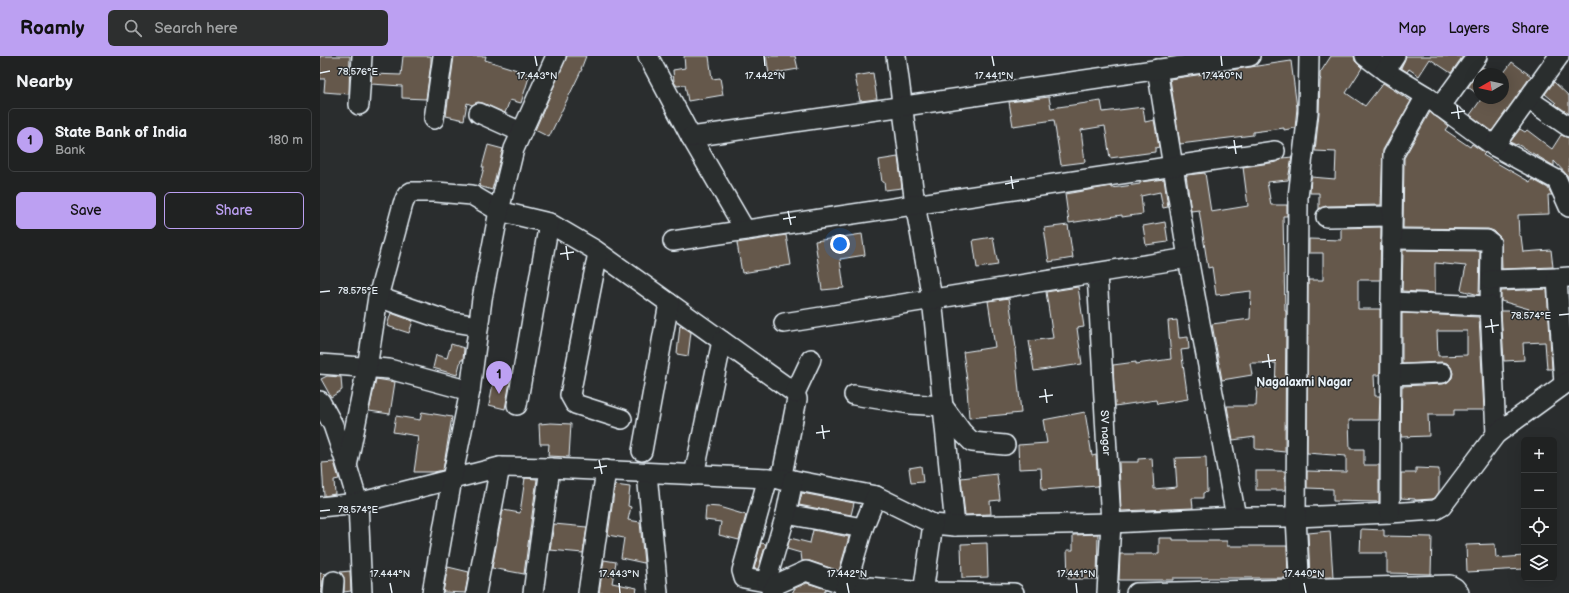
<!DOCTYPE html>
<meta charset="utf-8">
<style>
:root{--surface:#202222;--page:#2d2f2f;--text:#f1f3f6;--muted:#a2a4a5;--line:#3d3f40;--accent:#bca0f2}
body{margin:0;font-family:"Balsamiq Sans",sans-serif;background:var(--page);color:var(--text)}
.controls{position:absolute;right:12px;bottom:12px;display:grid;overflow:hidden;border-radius:6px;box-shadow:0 4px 16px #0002}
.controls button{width:36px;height:36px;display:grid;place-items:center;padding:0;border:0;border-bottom:1px solid var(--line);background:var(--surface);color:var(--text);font:20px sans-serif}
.compass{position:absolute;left:1153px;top:12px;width:36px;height:36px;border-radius:50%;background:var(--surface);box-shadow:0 4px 16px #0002;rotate:261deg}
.you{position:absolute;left:520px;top:188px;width:14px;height:14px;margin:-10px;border:3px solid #fff;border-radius:50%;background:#1a73e8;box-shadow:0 0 0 6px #1a73e833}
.badge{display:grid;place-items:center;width:26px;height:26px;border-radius:50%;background:var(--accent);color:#111;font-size:13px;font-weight:700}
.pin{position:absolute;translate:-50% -33px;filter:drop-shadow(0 1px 2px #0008)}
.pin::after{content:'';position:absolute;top:21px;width:14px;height:12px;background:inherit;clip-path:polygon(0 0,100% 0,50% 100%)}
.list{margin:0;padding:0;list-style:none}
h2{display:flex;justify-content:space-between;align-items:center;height:52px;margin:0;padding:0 16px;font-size:17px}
h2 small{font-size:13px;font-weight:400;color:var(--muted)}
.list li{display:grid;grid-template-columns:26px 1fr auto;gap:12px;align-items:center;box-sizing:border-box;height:64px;margin:0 8px 8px;padding:0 8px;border:1px solid var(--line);border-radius:6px}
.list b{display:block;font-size:15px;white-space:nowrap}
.list p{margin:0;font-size:13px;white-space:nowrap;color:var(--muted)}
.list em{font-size:13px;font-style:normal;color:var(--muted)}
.actions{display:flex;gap:8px;padding:12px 16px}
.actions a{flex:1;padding:9px 0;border:1px solid var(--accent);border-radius:6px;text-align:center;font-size:14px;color:var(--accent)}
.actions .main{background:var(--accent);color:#111}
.icon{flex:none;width:22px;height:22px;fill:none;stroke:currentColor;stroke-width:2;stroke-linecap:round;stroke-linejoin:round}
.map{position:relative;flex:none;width:1249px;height:537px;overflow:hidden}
header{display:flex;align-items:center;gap:24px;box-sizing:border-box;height:56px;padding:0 20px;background:var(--accent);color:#111}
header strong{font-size:19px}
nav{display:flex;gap:22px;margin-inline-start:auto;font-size:14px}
.search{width:280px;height:36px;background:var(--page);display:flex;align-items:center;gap:10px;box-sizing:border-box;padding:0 14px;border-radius:6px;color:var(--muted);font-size:15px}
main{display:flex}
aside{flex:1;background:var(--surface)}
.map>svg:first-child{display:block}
.building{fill:#65594c;stroke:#e8f1f8;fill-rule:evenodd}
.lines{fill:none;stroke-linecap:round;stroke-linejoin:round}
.minor-casing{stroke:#e8f1f8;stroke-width:22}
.minor{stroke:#2a2d2e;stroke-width:19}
.ticks{fill:none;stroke:#e8f1f8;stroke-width:1.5}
.labels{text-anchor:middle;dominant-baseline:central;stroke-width:3;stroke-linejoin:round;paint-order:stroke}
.street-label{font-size:11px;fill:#e8f1f8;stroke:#2a2d2e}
.neighbourhood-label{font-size:12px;font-weight:bold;fill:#e8f1f8;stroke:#2a2d2e}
.ticks-label{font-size:10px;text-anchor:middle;fill:#e8f1f8;stroke:#2a2d2e;stroke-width:3;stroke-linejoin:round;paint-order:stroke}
</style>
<header>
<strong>Roamly</strong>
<div class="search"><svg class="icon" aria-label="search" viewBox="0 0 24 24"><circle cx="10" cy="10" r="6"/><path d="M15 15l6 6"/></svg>Search here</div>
<nav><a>Map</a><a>Layers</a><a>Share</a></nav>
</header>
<main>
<aside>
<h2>Nearby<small></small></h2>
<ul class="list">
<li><span class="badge">1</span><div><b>State Bank of India</b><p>Bank</p></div><em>180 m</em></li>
</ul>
<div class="actions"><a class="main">Save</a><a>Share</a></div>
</aside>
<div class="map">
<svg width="1249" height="537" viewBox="0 0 1249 537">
<rect width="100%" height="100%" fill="#2a2d2e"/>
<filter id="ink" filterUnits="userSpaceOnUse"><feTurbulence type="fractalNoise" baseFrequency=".025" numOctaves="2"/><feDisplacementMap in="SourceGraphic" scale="8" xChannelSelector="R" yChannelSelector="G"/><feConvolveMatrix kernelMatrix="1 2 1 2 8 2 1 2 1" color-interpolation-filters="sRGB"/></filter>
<g filter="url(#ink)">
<g class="building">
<polygon points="0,0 30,0 29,38 4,36 5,23 0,23"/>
<polygon points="83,0 111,0 111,7 106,43 82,42 82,30 51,28 52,18 81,19"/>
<polygon points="134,0 166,0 165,4 210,18 201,47 190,44 185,57 163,47 158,46 152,49 147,47 144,64 126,60"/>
<polygon points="247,0 266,0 261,13 262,13 229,81 215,74"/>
<polygon points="364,0 389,0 392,23 400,22 403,39 368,45 365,29 357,30 354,26 353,14 365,12"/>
<polygon points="446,0 475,0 478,13 449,18"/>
<polygon points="1011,0 1034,0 1035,5 1042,12 1026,37 1045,50 1063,27 1091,45 1063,94 1061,149 1006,150 999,153 999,137 990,137 991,121 1015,123 1016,96 995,95 999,57 1000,25 1001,23 1000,22 1000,17"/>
<polygon points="1086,0 1143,0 1131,17 1110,3 1099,20 1089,13 1087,16 1081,12"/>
<polygon points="971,5 977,52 975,72 964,74 964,72 933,76 933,79 860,88 850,23"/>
<polygon points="1192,6 1211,20 1172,75 1150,59 1162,42 1183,42 1183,18"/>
<polygon points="1162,11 1173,18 1159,18 1159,39 1148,31"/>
<polygon points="553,17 557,43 540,45 535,20"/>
<polygon points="1234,26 1249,40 1249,58 1235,48 1236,47 1225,38"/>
<polygon points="729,41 731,52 781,45 783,56 823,51 825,66 834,64 839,91 835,92 835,96 790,102 785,70 761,74 765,106 741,109 734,64 693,70 689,46"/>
<polygon points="1110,56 1128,70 1125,74 1150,91 1152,88 1165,97 1163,99 1210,126 1212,123 1228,132 1232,139 1228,139 1229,158 1198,159 1199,180 1201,180 1203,196 1231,194 1233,211 1182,213 1181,182 1174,175 1168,173 1083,172 1084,102"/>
<polygon points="1200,73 1205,76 1207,74 1232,93 1241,79 1249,82 1249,124 1247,119 1234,105 1234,110 1197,88 1196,89 1190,86"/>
<polygon points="168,89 183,93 172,134 159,130 164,111 162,111"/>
<polygon points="578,101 582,132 565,134 564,126 562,126 559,104"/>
<polygon points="972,101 968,124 947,126 951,149 967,149 967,160 963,160 965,255 966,255 965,396 935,393 935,381 913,384 907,350 936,350 937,331 955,332 956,307 930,307 932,319 902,324 892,268 930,263 931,235 896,239 892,211 888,212 879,154 871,155 866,119 885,117 891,156 928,150 923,111 957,106 963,102"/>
<polygon points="844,123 848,151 843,152 840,136 821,140 823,158 802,161 802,159 749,167 745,138 792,130 792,132 820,128 820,126"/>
<polygon points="845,166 848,186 826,189 823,170"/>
<polygon points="748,169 753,202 729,206 724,172"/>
<polygon points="1061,171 1060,224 1038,224 1038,253 1060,253 1060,314 1059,319 1054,319 1055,340 1060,340 1059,364 1029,364 1030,393 1044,393 1044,409 1059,409 1059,446 1013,445 1013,433 987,432 987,415 1026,416 1026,400 987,397 988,224 1003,224 1003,197 989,197 989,183 1021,184 1021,172"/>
<polygon points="542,178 545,199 520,203 524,232 502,234 495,185"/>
<polygon points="466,179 471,209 422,217 417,187"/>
<polygon points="673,181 678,209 657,212 653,184"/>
<polygon points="1083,194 1160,195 1159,239 1141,234 1146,210 1115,207 1115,237 1082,235"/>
<polygon points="758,231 764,271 757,272 762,308 714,315 709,285 733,282 726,236"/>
<polygon points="1227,233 1232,313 1227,313 1225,286 1203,287 1204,304 1184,305 1181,255 1208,255 1209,253 1181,245 1181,235"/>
<polygon points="689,242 696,292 695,293 701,357 649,362 647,332 648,332 643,296 675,291 668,245"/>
<polygon points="71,257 93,265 89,277 67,270"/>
<path d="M1082,257L1159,261L1164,354H1134V359H1108L1109,380L1081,381L1082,330L1123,328L1128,326L1132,322L1133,317L1131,311L1127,307L1122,306L1082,308ZM1117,275H1147V299L1118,300Z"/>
<polygon points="857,264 859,282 868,281 869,293 861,294 868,343 837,348 836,344 795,350 793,309 816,306 816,308 851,303 848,265"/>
<polygon points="360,269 371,276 368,300 357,298"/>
<polygon points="131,288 144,292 143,304 141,304 137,319 113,312 116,299 127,302"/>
<polygon points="7,320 21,321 22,334 11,341 1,323"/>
<polygon points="174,322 190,326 185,353 169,349"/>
<polygon points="56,323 75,326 70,358 49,355"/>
<polygon points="102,356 132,361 123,414 114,416 94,416 98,388 97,388 98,380 73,376 76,360 100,364"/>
<polygon points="765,356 772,400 776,399 778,430 722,434 721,412 699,413 698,389 727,387 723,364"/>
<polygon points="231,367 251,368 249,401 228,400 229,388 220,388 219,368"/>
<polygon points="886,401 887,436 883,437 883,442 872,442 873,452 801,455 799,406 818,406 818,403 832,402 834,433 857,431 855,402"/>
<polygon points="14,406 19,423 14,424 15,438 4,440 2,407"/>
<polygon points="601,410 603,426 591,427 589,412"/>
<polygon points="1096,412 1119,413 1119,436 1115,442 1112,443 1097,444 1095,444 1095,443 1081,442 1081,417 1096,417"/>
<rect x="936" y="415" width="29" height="19"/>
<polygon points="677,418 680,444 670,445 671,458 645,459 641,422"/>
<polygon points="205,422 217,423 204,518 172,512 183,454 200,457"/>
<polygon points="295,429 310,431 308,450 311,451 308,464 320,466 324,507 301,502 304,482 288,479"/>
<polygon points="482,437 534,447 531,459 479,449"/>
<polygon points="386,450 399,451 426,459 419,484 399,479 401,466 385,464"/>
<polygon points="234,468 267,471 263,497 230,494"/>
<polygon points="1041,473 1064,474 1064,480 1112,481 1111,518 1067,517 1067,497 1040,497"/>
<polygon points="493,474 529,481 519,515 490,505 482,505 481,497 467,493 470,482 490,487"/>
<polygon points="1010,475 1013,521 990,522 988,477"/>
<polygon points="778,478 777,523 748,523 747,494 753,494 753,479"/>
<polygon points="839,482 853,482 853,484 868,484 868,485 907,485 907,490 967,490 968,522 853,522 853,524 799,524 800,498 839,498"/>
<polygon points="441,487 446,488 438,513 434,513"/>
<polygon points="667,487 668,521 642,522 641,488"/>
<polygon points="1175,488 1176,502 1204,500 1204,513 1147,516 1146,489"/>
<polygon points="284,504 296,506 292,527 317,532 316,537 279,537"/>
<polygon points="128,511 149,516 145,537 123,536"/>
<polygon points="30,515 31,535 24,536 24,521 20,516"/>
<polygon points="0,517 6,518 3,524 2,537 0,537"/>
<polygon points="487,527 506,533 504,537 472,537 475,532"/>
</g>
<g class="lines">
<g class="minor-casing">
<g id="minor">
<polyline points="328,0 371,81 425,174"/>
<polyline points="576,0 595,148 612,242 635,470"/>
<polyline points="1045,0 1065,15 1106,40 1174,90 1237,124 1249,151"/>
<polyline points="837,13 868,202 916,461"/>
<polyline points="1065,15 1075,0"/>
<polyline points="1208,43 1249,71"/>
<polyline points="39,49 42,0"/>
<polyline points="1120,51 1157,0"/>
<polyline points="159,57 201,76"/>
<polyline points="114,63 123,0"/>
<polyline points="371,81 930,0"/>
<polyline points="1174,90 1239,0"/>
<polyline points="1006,161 1072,160"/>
<polyline points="229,167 275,194 475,337 477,343 461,424"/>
<polyline points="1072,183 1167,184 1171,187 1170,250 1176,378"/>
<polyline points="353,185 955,95"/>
<polyline points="278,197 250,339 255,348 302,363"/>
<path id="s1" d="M777,217L791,467L787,537"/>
<polyline points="1171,224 1237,222"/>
<polyline points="58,241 128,265 158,270"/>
<polyline points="1071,246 1170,250"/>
<polyline points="464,267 868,202"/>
<polyline points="0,308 69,313 150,335"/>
<polyline points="1071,319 1122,317"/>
<polyline points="1244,328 1237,222 1249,221"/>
<polyline points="475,337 491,303"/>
<polyline points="534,339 590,348 623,350 642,376 652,386 685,389"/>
<polyline points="0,345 13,369 27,410 38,447 42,537"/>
<polyline points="322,395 349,247"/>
<polyline points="27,410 47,312 58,241 83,148 87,139 91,136 116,136 152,139 179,155 229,167 197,349"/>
<polyline points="327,417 338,537"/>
<polyline points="374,419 402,285"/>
<polyline points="448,422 422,515 424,522 457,528"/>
<polyline points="0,451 38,447 180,411 230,412 448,422 473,424 556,440 613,468 635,470 791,467 916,461 976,461 1070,457 1115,454 1122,450 1176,378 1249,325"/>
<polyline points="1070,457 1071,246 1073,99 1106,40"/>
<polyline points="466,458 543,472"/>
<polyline points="446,526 466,458 473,424"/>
<polyline points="13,537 14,525"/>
<polyline points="112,537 132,423 150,335 162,243 179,155 194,93 236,0"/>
<polyline points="156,537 180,411"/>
<polyline points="213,537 230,412"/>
<polyline points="268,537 286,414"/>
<polyline points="451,537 457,528 486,515 527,529 603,536 694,537"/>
<polyline points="524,537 543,472 556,440"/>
<polyline points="603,537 613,468"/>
<polyline points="816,537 1130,529 1135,532 1139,537"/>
<polyline points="980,537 976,461 978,141 988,57 989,0"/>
</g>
</g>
<use href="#minor" class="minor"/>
</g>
</g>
<path class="ticks" d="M215,0L217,10M444,0L445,10M672,0L674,10M901,0L902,10M0,17L10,15M1137,49L1139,63M1131,57L1145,55M914,84L916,98M908,92L922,90M691,120L693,133M685,128L699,125M468,155L471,169M463,163L476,161M246,190L248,204M240,198L254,196M0,236L10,235M1239,259L1249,258M1171,263L1173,277M1165,271L1179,269M948,298L950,312M942,306L956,304M725,333L727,347M719,341L733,339M502,369L504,383M496,377L510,375M279,404L282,418M274,412L287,410M0,455L10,454M70,527L72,537M299,527L300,537M527,527L529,537M756,527L757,537M984,527L986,537"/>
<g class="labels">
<g class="street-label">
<text stroke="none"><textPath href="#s1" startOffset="160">SV nagar</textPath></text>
</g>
<g class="neighbourhood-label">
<text x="984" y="326">Nagalaxmi Nagar</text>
</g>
</g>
<g class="ticks-label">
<text x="38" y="19">78.576°E</text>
<text x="217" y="23">17.443°N</text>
<text x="445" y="23">17.442°N</text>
<text x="674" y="23">17.441°N</text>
<text x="902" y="23">17.440°N</text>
<text x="38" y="238">78.575°E</text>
<text x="1211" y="263">78.574°E</text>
<text x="38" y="457">78.574°E</text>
<text x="70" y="521">17.444°N</text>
<text x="299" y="521">17.443°N</text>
<text x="527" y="521">17.442°N</text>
<text x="756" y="521">17.441°N</text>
<text x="984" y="521">17.440°N</text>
</g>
</svg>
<div class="controls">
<button>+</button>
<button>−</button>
<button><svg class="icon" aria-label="locate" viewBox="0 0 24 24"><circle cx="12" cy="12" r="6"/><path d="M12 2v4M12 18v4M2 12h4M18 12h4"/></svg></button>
<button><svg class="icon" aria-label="layers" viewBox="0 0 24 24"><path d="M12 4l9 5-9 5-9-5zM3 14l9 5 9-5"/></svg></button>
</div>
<svg class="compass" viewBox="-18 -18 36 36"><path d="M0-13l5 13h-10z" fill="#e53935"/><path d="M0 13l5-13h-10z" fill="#a2a4a5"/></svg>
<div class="you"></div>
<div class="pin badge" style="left:179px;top:338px">1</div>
</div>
</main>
